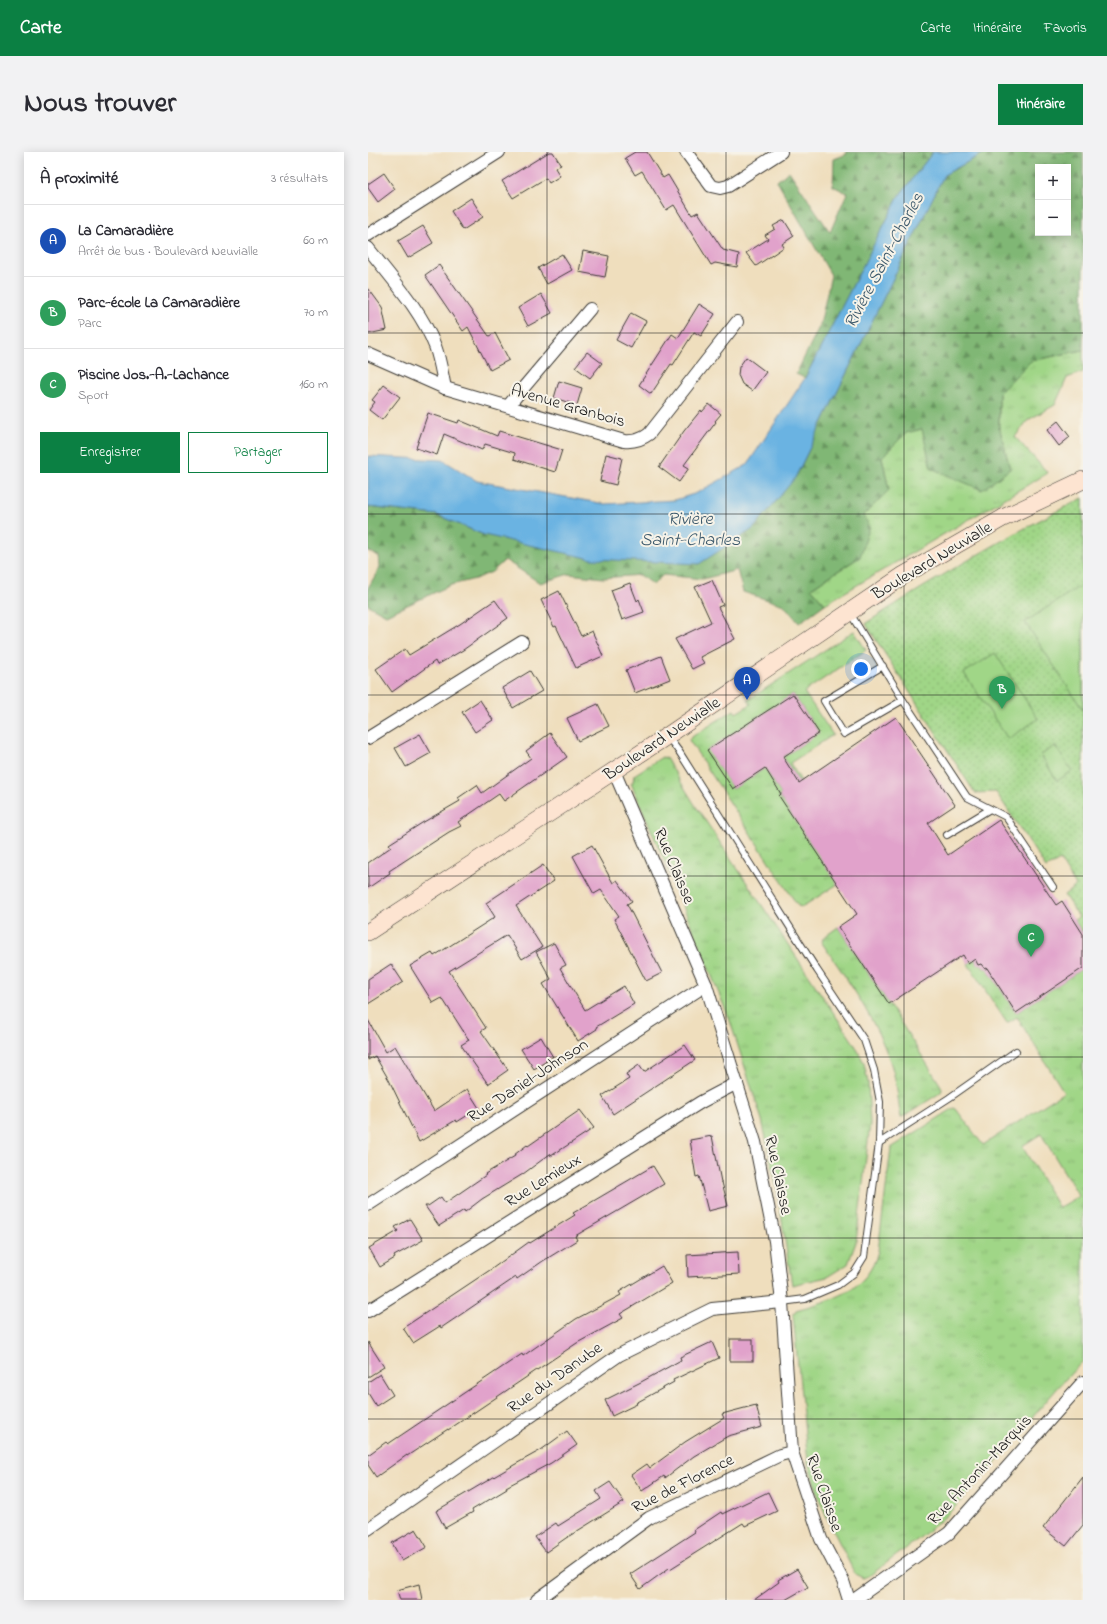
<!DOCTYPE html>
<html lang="fr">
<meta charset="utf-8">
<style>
:root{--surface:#fff;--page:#f2f2f3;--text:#2b2b33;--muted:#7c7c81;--line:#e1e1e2;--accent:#0b8043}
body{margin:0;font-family:"Indie Flower",sans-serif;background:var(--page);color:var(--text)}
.controls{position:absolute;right:12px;top:12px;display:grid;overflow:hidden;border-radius:0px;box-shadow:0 2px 10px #0003}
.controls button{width:36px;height:36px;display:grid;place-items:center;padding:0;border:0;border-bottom:1px solid var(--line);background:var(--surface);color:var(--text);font:20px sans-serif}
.you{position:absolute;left:493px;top:517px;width:14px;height:14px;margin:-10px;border:3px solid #fff;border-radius:50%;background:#1a73e8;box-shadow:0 0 0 6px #1a73e833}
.badge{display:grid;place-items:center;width:26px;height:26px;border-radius:50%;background:var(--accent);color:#fff;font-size:13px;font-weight:700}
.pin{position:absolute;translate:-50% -33px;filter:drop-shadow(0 1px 2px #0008)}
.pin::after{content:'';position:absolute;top:21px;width:14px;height:12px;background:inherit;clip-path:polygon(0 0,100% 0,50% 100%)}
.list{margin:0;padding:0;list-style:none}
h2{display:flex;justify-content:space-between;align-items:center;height:52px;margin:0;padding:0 16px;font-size:17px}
h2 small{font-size:13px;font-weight:400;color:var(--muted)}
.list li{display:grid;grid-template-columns:26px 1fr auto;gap:12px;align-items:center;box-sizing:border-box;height:72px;padding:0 16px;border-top:1px solid var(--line)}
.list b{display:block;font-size:15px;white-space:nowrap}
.list p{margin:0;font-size:13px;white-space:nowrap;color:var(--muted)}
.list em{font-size:13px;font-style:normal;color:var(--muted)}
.actions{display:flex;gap:8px;padding:12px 16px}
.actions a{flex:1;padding:9px 0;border:1px solid var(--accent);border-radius:0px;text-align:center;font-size:14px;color:var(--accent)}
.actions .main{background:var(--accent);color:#fff}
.map{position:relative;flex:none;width:715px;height:1448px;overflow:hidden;border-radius:0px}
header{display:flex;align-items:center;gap:24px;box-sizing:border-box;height:56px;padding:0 20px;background:var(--accent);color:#fff}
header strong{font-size:19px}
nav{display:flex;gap:22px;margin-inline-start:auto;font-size:14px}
.intro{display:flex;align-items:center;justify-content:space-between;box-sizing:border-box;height:96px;padding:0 24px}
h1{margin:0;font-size:28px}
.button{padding:10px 18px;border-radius:0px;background:var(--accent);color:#fff;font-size:14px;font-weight:700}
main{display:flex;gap:24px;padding:0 24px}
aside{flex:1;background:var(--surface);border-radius:0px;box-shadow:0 2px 10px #0003}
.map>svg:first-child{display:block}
.grass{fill:url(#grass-tufts);stroke:#5e7952;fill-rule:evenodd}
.forest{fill:url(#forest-firs);stroke:#4e6a48;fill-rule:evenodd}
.park{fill:url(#park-dots);stroke:#5e7952}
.garden{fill:#a0d687;stroke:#5e7952}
.water{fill:#6ab3e2;stroke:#43687f}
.building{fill:#e1a2cb}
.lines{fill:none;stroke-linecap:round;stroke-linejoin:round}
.lane-casing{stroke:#3c3934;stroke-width:8}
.street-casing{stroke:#3c3934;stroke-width:14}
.secondary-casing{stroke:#3c3934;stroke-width:18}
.lane{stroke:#fff;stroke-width:6}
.street{stroke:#fff;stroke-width:12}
.secondary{stroke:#fde4d1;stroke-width:17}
.grid{fill:none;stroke:#1c1c1c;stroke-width:1;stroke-opacity:0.55}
.labels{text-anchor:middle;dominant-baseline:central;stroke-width:4;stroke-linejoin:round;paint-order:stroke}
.street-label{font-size:17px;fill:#1c1c1c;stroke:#f7f3e8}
.water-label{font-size:18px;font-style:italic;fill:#3b586b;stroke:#f7f3e8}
</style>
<header>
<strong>Carte</strong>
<nav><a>Carte</a><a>Itinéraire</a><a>Favoris</a></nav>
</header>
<div class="intro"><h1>Nous trouver</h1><a class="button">Itinéraire</a></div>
<main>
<aside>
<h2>À proximité<small>3 résultats</small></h2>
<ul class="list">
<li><span class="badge" style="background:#1a4fb4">A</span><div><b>La Camaradière</b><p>Arrêt de bus · Boulevard Neuvialle</p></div><em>60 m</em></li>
<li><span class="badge" style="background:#2e9e5b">B</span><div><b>Parc-école La Camaradière</b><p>Parc</p></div><em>70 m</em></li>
<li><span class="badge" style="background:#2e9e5b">C</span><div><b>Piscine Jos.-A.-Lachance</b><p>Sport</p></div><em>160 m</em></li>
</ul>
<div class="actions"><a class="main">Enregistrer</a><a>Partager</a></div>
</aside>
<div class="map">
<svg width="715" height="1448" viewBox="0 0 715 1448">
<defs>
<pattern id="grass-tufts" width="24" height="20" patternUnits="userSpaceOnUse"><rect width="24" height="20" fill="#a0d687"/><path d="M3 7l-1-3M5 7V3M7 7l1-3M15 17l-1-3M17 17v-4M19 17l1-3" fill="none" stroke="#89b774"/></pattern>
<pattern id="forest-firs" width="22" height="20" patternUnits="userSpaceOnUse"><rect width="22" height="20" fill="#80b774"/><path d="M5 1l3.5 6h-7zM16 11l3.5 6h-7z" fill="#68945e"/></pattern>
<pattern id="park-dots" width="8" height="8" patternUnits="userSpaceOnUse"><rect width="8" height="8" fill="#a0d687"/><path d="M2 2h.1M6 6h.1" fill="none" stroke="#89b774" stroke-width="1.8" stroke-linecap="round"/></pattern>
</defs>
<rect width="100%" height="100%" fill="#f7f3e8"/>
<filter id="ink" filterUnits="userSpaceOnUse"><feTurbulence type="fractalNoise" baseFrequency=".025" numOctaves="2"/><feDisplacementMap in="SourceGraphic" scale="8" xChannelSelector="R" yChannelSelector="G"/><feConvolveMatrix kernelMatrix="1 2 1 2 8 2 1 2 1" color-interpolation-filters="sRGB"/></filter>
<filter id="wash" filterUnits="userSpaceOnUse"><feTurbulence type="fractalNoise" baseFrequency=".012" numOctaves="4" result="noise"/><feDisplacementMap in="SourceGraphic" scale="16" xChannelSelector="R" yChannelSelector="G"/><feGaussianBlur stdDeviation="0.9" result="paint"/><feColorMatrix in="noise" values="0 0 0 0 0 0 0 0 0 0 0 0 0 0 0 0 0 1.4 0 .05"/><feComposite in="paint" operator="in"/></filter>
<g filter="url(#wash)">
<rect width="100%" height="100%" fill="#efdebd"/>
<g class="grass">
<polygon points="715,198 715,220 699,226 687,253 660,268 647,285 680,321 457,452 443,436 492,405 495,364 521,338 514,305 538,281 554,277 642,317 631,274 631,241 663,209"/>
<polygon points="486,479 498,498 436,540 465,583 422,611 433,629 431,630 415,605 451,581 425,542 340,598 365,637 397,616 413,642 411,644 470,732 434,755 430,754 321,588 322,586 366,558 368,561 383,552 380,548"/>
<polygon points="294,605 298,606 327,653 487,893 496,911 500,931 502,972 488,1090 480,1112 459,1125 424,1133 409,1037 394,968 361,866 299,715 263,631 265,630 266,623"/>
<path d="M470,775L521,852L573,934L574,938L572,941L533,966C530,949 529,930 523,912C508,868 480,828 454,791L455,786Z"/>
<path d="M607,807L610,813L613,812L617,817L619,816L648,861L715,816V1209C670,1254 633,1308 589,1353C565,1378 535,1398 508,1419L501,1424L495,1426L487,1422L461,1370L452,1349L440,1310L425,1164L428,1158C463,1148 500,1140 510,1099L523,996L586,956L588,957L615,993L696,940L649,865L639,871L600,812ZM673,982L711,1044L691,1056L654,994Z"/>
</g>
<g class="forest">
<polygon points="477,0 565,0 531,44 437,226 428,222 452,173 463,123 409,29 421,19 462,80 479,41 465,34 466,7 479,2"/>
<path d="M620,0H715V198L663,209L631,241V274L642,317L614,338L563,316L554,277L538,281L514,305L521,338L495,364L502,374L492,405L443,436L457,452L431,471L416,453L375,440L369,418L335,427L295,423L285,433L272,423L235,426L201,422L172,431L137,408L124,420L107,427L83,433L18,463L0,453V436L12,415L11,404L0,399V355L69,363L116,383L427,326L576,23L616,1ZM670,15H700V81H670Z"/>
</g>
<path class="park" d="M715,346V782L706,768L711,765L696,743L708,734L692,708L678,716L628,640L607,641L499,474L498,471C568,426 640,383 715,346Z"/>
<g class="garden">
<polygon points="715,432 715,558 657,470"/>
<polygon points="627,501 670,567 640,587 596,521"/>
<polygon points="687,594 704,619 689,629 673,603"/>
</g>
<polygon class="water" points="565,0 620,0 616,1 576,23 427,326 385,377 331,412 224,407 116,383 69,363 0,355 0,304 75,308 109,329 237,352 307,348 329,341 379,313 437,226 531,44"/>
<g id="blocks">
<g class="building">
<polygon points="181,0 185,0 193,13 187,16 192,24 181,31 178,26 145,46 134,29"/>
<polygon points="267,0 279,0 295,26 300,23 324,63 330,60 355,98 371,102 369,115 347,111 343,113 306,53 298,58 274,19 267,23 257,6"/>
<polygon points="16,21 27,37 10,50 0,36 0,32"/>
<polygon points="103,46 115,65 95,78 83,59"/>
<polygon points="416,68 426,84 414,92 416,95 388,114 378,101 400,87 397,83 407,77 405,74"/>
<polygon points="55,74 65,91 40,106 30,89"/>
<polygon points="215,99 241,104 237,125 211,120"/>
<polygon points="194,102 204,118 179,132 170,116"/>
<polygon points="71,113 121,184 127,181 141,208 122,218 100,175 95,179 57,123"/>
<polygon points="0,136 14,155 19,178 0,182"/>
<polygon points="173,142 184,161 160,174 150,156"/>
<polygon points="331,152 347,162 333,184 326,180 305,213 303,212 283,242 271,233 304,182 310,186"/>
<polygon points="263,161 278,169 263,196 248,188"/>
<polygon points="219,200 234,211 222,226 207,215"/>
<polygon points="378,205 398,220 384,239 374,232 370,223 371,215"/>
<polygon points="191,229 214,236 209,253 186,246"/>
<polygon points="16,233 32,245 14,268 1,258 7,250 4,248"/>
<polygon points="341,252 353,262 347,269 348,270 316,313 321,316 311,330 291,315 316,279 333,258 334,260"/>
<polygon points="60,261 90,271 91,268 129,284 131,279 194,298 187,320 146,307 147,301 117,292 114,298 76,282 69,303 48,296"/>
<polygon points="690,269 702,285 691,294 679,278"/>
<polygon points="238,302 254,306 248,333 232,329"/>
<polygon points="344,428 355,453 350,455 367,487 332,505 336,511 324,517 307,487 343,470 327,435"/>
<polygon points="262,431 269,449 271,447 276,460 254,468 243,438"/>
<polygon points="191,439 213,484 224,479 235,504 208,516 188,474 186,475 173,448"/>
<polygon points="127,448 140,466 95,498 69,513 67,509 24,540 8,517 37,497 41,503 92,472"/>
<polygon points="293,504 302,527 267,541 258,518"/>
<polygon points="162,519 174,539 145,556 134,536"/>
<polygon points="425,542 451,581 415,605 431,631 528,565 587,653 560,671 580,703 631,668 688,753 694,749 715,782 715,816 648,861 619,816 617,817 613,812 610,813 607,807 600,812 595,803 521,852 470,775 489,762 411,644 413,642 397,616 365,637 339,598"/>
<polygon points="112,548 125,568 107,580 94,560"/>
<polygon points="230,552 241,574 210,589 199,566"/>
<polygon points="182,581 199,605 136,649 131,642 90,670 93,674 81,680 21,719 22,721 0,736 0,711 23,695 21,692 54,671 92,649 90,646 109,633 114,641 163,606 158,599"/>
<polygon points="52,582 63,601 38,615 27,596"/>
<polygon points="224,693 245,731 249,728 264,749 259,752 294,821 278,829 246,767 251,764 233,738 226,742 205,704"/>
<polygon points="175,713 186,729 148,754 174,795 154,807 139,783 81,819 118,876 113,879 140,918 120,932 93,893 101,888 74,846 65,851 42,814 64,801 66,804 127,765 118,751"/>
<polygon points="186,791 198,813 192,816 217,858 256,834 266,852 228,875 229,877 210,889 175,832 183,827 168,800"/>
<polygon points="23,812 35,830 0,852 0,827"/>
<polygon points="0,868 18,900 27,894 66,959 99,937 111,956 89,970 88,968 51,990 21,928 7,904 0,908"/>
<polygon points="173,885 185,905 166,917 153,897"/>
<polygon points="317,893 327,908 245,962 234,944 261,927 258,922 271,913 276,920"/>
<polygon points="212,958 226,976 183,1004 182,1002 155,1022 114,1047 97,1060 96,1058 71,1074 57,1054 60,1054 73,1045 77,1051 118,1023 117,1022 147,1004 146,1003 159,993 160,994"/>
<polygon points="344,984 353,1030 354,1030 360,1054 340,1059 331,1024 328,1025 322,988"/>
<polygon points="285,1014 296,1032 207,1084 209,1088 175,1109 149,1127 148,1125 73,1176 72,1174 45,1191 35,1176 125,1116 161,1090 162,1091 207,1063 205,1061"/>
<polygon points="42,1067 55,1088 26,1104 27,1106 12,1115 1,1096 30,1079 27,1075"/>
<polygon points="370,1100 371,1122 320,1125 319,1103"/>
<polygon points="294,1114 304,1131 252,1162 255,1166 209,1191 80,1278 80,1277 39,1304 39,1303 8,1325 0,1313 0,1303 18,1290 20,1292 154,1202 155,1204 208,1167 253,1143 251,1140"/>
<rect x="362" y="1187" width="23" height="22"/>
<polygon points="0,1190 16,1215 0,1225"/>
<polygon points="344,1190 351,1206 305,1228 306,1230 268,1251 269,1252 244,1264 237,1248 273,1230 313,1208 312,1205"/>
<polygon points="12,1222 25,1243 8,1254 0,1241 0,1230"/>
<polygon points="388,1253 394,1275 360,1284 326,1304 297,1326 296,1324 274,1339 263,1323 279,1312 282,1316 317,1290 356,1266 354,1262"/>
<polygon points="199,1279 209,1293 183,1311 138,1335 139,1337 104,1358 105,1360 77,1376 68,1359 146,1313 173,1298"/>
<polygon points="715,1325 715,1373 698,1394 675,1376"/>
<polygon points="242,1330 256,1350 198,1386 178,1400 167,1385 188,1371 190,1374 233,1347 228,1339"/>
<polygon points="400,1340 409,1359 377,1374 375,1371 302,1417 301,1416 272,1437 262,1422 327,1380 326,1378 353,1360 354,1362"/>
<polygon points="48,1377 59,1395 34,1409 24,1391"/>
<polygon points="429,1417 440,1435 417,1448 386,1448 411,1430 410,1428"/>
<polygon points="51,1432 54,1448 32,1448 29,1438"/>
</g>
</g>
</g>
<g filter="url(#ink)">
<use href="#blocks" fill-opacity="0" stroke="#3c3934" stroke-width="1"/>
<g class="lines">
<g class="lane-casing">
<g id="lane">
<polyline points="482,461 535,548 476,582 456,549 515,514"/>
<polyline points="535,548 599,645 638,665 685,735"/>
<polyline points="300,585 312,601 449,818 496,888 506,918 512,950 511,991 496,1105 486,1121 470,1133 437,1147 414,1150"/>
<polyline points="579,683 622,657"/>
<polyline points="511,991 581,946 648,899"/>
</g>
</g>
<g class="street-casing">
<g id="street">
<polyline points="318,0 343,34 352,36 360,34 413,0"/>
<polyline points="0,83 131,0"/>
<path d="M0,96C24,127 53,158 67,194C72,207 74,222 77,236"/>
<path d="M0,202L77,236L256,289C266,290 273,288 281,282L369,170"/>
<polyline points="140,254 222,157"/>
<polyline points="0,586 154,490"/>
<polyline points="246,619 338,833 387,990 407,1089 414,1150 424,1300 453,1387 475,1429 481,1448"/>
<polyline points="0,1053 338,833"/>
<polyline points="0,1159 333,950 369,931"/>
<polyline points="0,1377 251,1203 344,1157 414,1150"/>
<polyline points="169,1448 281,1366 412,1303 424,1300"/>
<polyline points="486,1448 581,1381 715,1230"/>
</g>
</g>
<g class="secondary-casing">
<polyline id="secondary" points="0,780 299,584 536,423 635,366 715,328"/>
</g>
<use href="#lane" class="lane"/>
<use href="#street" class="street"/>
<use href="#secondary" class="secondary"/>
</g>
</g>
<path class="grid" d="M179,0V1448M358,0V1448M536,0V1448M0,181H715M0,362H715M0,543H715M0,724H715M0,905H715M0,1086H715M0,1267H715"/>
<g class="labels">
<g class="street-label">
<text transform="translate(200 254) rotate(16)">Avenue Granbois</text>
<text transform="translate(564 409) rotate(-31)">Boulevard Neuvialle</text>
<text transform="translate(294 587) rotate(-34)">Boulevard Neuvialle</text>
<text transform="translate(306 714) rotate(67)">Rue Claisse</text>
<text transform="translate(160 929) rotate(-33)">Rue Daniel-Johnson</text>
<text transform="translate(410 1023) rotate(78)">Rue Claisse</text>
<text transform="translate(175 1029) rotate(-32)">Rue Lemieux</text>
<text transform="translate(187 1226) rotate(-35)">Rue du Danube</text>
<text transform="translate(612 1318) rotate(-47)">Rue Antonin-Marquis</text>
<text transform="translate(315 1332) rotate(-27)">Rue de Florence</text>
<text transform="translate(456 1341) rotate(71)">Rue Claisse</text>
</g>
<g class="water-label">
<text transform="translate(517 109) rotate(-62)">Rivière Saint-Charles</text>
<text x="322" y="368">Rivière<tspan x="322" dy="21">Saint-Charles</tspan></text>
</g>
</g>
</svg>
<div class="controls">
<button>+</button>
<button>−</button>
</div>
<div class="you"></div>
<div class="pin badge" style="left:379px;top:548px;background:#1a4fb4">A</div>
<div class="pin badge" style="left:634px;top:557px;background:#2e9e5b">B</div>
<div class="pin badge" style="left:663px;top:805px;background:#2e9e5b">C</div>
</div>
</main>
